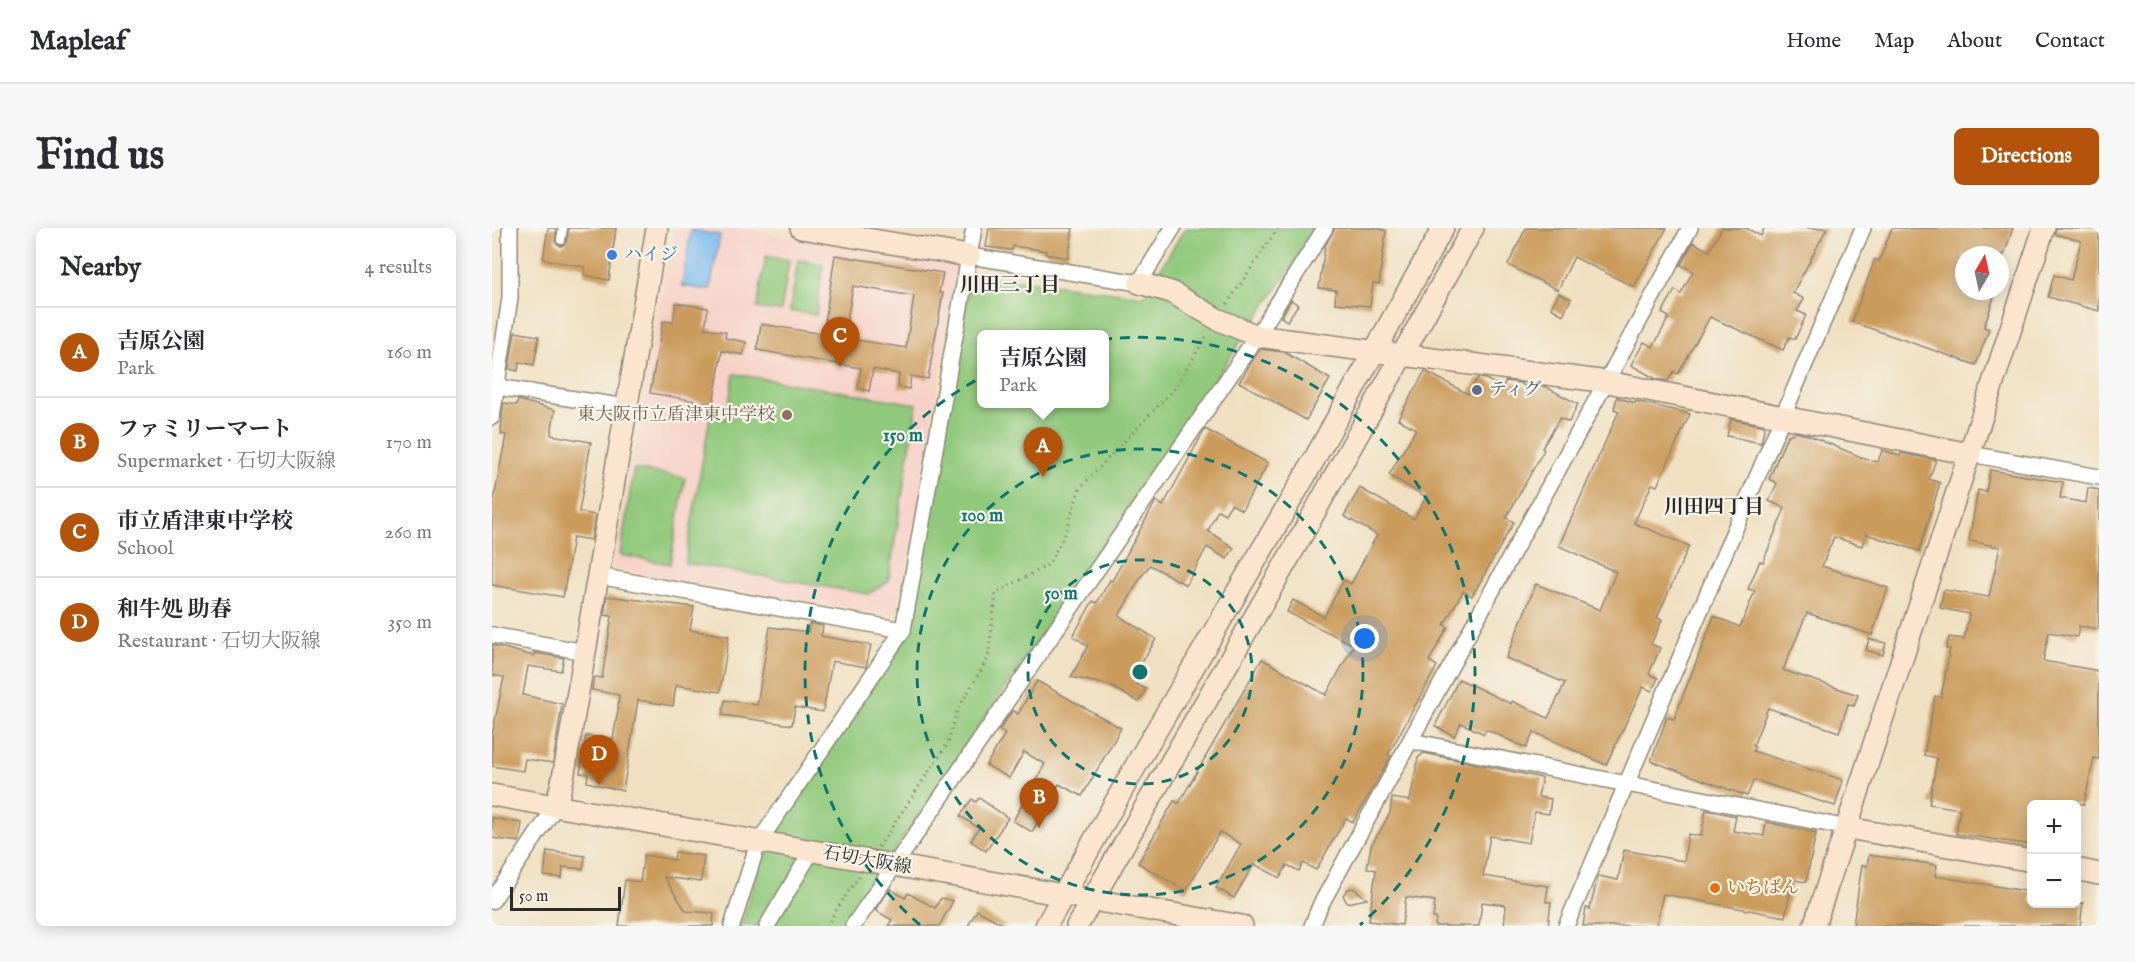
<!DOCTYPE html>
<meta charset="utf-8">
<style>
:root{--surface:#fff;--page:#f7f7f7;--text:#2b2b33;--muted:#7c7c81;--line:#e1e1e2;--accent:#b45309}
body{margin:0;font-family:"IM FELL English","Noto Serif JP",serif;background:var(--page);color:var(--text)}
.controls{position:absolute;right:18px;bottom:18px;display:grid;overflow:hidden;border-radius:9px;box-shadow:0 3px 15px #0003}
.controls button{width:54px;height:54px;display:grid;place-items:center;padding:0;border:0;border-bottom:2px solid var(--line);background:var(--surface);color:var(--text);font:30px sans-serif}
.compass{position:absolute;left:1463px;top:18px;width:54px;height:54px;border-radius:50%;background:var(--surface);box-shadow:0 3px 15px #0003;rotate:9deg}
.scale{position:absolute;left:18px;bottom:15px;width:111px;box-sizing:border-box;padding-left:6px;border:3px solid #2b2b2b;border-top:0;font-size:16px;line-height:21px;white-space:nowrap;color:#2b2b2b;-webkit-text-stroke:4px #f7f3e8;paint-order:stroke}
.you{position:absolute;left:873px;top:411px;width:21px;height:21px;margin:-15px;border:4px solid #fff;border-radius:50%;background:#1a73e8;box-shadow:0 0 0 9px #1a73e833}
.badge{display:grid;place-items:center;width:39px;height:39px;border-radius:50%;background:var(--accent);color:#fff;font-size:20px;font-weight:700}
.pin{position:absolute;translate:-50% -50px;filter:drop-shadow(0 2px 3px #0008)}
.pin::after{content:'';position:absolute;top:32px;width:21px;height:18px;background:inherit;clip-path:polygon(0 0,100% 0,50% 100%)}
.popup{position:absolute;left:485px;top:102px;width:132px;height:78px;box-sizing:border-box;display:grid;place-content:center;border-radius:9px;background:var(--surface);filter:drop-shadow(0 2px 4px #0005);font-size:20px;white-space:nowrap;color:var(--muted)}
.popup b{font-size:22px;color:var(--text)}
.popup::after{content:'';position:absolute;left:50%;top:100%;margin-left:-12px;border:12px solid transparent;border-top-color:var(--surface)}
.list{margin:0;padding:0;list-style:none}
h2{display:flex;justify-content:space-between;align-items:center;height:78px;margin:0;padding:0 24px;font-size:26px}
h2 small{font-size:20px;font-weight:400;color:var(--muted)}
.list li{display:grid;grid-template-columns:39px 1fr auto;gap:18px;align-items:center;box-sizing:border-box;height:90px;padding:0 24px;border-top:2px solid var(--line)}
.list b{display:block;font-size:22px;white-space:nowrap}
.list p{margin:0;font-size:20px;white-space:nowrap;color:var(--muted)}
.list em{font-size:20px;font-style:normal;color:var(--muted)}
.map{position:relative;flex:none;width:1607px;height:698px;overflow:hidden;border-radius:9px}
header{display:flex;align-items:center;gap:36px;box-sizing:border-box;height:84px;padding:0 30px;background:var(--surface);border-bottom:2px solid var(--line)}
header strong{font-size:28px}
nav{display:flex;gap:33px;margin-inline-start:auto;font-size:21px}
.intro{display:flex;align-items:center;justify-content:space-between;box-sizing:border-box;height:144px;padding:0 36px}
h1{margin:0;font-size:42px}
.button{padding:15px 27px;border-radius:9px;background:var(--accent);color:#fff;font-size:21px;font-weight:700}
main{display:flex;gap:36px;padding:0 36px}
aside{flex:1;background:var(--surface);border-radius:9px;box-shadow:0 3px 15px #0003}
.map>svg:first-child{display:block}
.built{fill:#f7d1c8}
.green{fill:#91c97c;stroke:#5e7a54;stroke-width:1.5;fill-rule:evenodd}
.water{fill:#7cbcf0;stroke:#54748e;stroke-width:1.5}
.building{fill:#cb9b5c;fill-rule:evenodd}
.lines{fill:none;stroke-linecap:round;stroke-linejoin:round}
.lane-casing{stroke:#8e8676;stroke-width:10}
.street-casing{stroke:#8e8676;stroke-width:18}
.secondary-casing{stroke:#8e8676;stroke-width:24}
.path{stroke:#8e8676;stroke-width:3;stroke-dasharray:1.5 4.5;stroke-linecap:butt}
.lane{stroke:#fff;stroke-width:8}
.street{stroke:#fff;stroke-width:15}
.secondary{stroke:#fce5cf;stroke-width:21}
.path-bridge{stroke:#8e8676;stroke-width:3;stroke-dasharray:1.5 4.5;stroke-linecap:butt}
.ring{fill:none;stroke:#0f766e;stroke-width:3;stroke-dasharray:10 8}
.shop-dot{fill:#3f7fe0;stroke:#f7f3e8;stroke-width:2}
.service-dot{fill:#5c6f8a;stroke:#f7f3e8;stroke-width:2}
.education-dot{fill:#8d6e63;stroke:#f7f3e8;stroke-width:2}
.food-dot{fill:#e8710a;stroke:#f7f3e8;stroke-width:2}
.labels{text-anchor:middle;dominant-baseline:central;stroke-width:4.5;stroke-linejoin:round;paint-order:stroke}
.shop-label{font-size:18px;fill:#366cbe;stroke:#f7f3e8;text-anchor:start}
.service-label{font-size:18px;fill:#4e5e75;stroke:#f7f3e8;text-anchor:start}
.education-label{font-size:18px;fill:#785e54;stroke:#f7f3e8;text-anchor:end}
.street-label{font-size:18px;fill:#2b2b2b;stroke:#f7f3e8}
.food-label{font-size:18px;fill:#c56008;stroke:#f7f3e8;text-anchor:start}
.neighbourhood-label{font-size:20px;font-weight:bold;fill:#2b2b2b;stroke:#f7f3e8}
.centre{fill:#0f766e;stroke:#f7f3e8;stroke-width:3}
.ring-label{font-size:18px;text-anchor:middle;font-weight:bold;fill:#0f766e;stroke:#f7f3e8;stroke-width:4.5;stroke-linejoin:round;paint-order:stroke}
</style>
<header>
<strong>Mapleaf</strong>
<nav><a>Home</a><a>Map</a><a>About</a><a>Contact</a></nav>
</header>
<div class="intro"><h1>Find us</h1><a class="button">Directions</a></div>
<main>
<aside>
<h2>Nearby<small>4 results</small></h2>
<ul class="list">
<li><span class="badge">A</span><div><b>吉原公園</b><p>Park</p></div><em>160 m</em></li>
<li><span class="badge">B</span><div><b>ファミリーマート</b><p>Supermarket · 石切大阪線</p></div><em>170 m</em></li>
<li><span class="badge">C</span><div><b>市立盾津東中学校</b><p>School</p></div><em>260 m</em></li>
<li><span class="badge">D</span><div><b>和牛処 助春</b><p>Restaurant · 石切大阪線</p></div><em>350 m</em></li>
</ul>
</aside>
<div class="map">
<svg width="1607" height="698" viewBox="0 0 1607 698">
<rect width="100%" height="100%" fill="#f7f3e8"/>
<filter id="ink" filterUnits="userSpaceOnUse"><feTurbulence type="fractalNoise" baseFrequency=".0167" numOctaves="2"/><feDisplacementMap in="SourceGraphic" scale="12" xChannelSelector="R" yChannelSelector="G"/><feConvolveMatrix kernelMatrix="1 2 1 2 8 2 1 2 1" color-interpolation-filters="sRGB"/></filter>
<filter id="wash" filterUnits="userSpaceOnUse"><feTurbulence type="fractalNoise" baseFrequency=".008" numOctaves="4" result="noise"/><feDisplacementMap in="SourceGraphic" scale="24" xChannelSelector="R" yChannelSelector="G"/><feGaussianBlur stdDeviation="1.35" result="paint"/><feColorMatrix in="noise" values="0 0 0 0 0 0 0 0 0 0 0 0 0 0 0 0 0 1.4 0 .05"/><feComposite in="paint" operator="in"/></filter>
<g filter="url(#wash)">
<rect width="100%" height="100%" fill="#f0e0c1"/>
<polygon class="built" points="182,0 248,0 466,39 408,380 400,387 125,342 121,335"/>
<g class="green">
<path d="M693,0H826L351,698H249L267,639L287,593L416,406L479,46L652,68ZM490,106H612V176H490Z"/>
<polygon points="274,28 297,32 289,83 265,80"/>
<polygon points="306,32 331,36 324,87 298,83"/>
<polygon points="242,146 425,176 396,354 376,366 193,335 218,189 234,191"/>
<polygon points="142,241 193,250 178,336 128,327"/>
</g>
<polygon class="water" points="199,2 228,7 218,62 190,58"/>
<g id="blocks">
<g class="building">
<polygon points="56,0 65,0 63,14 69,18 74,15 77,0 124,0 117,52 92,47 93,39 51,31"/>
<polygon points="497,0 581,0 576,30 554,26 554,23 521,18 520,22 494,19"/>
<polygon points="843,0 885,0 894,3 887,56 881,55 878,78 843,75 844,62 827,60 833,18"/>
<polygon points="1034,0 1175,0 1142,59 1082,29 1066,62 1016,37"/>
<polygon points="1230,0 1254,0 1269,8 1272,0 1335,0 1301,65 1312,71 1305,83 1314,87 1303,111 1297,109 1291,122 1218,89 1186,146 1182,143 1176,153 1164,151 1139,137 1152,114 1161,119 1177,89 1170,85 1183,62 1189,66 1201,43 1189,37 1201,14 1217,23"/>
<polygon points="1400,0 1521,0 1512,27 1472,27 1472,63 1504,63 1492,99 1497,101 1484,137 1360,94 1383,31 1387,33"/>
<polygon points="1564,0 1607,2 1607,83 1556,69 1562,47 1579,52 1589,13 1563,6"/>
<path d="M343,27L451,45L447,65H451L436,151L419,148L417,161L406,159L407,146L381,141L377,163L366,160L369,140L265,122L269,96L331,106ZM361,58L422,68L414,120L352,110Z"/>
<polygon points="1067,65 1079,71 1071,87 1059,80"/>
<polygon points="799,72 806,77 795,93 789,89"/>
<polygon points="184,75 216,80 213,100 234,104 233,110 254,114 251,127 230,123 221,176 158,165 171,93 181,94"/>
<polygon points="23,104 47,108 42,137 27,134 26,143 17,141"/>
<polygon points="768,121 792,124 838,151 814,192 747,154"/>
<polygon points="933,143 976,166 986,150 994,151 1010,160 1014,153 1028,155 1038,162 1041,157 1054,159 1086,176 1077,194 1068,190 1050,220 1052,222 1014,290 1022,294 980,368 971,363 952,397 956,399 937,433 945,438 896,527 899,528 861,594 854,590 824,642 811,635 807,643 795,637 788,650 762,636 742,670 724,660 749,616 728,604 694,663 646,635 682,573 687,575 770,431 834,467 862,417 795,384 801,372 832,389 852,352 859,356 885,307 852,288 868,260 922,291 934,269 897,247 924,201 906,191"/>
<polygon points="1125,169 1143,175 1144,173 1198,186 1165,258 1160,256 1142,295 1197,318 1165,390 1170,392 1159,416 1168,420 1157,446 1166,450 1160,463 1151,459 1114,537 1042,504 1034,520 994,501 992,506 969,495 962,508 943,498 967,451 1019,476 1020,473 1056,490 1073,455 1014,430 1044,356 1108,382 1124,344 1067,318 1127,183 1122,181"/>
<polygon points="26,172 63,182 59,207 99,214 87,284 103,287 99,312 81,309 71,369 0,357 0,282 14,207 9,206 10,187 12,175 25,177"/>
<polygon points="1239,191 1273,198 1269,215 1235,208"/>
<polygon points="713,201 776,235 750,282 739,276 733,286 726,282 716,303 742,320 735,331 715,319 694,357 658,337 649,349 627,388 664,411 642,448 647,451 644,456 654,461 647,474 616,457 579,449 596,418 581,408 601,373 605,375 618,352 620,353 664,273 671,278"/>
<polygon points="1303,204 1316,207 1376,232 1386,234 1390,222 1408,228 1409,225 1444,232 1437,251 1448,255 1427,323 1374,306 1370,318 1342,309 1330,338 1396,360 1380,407 1315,385 1291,442 1366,467 1362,478 1356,476 1347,504 1276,480 1261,518 1263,519 1261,523 1351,552 1343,578 1262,552 1255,568 1159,533 1175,489 1182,491 1222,388 1248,399 1263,363 1256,361 1268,333 1271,334 1293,280 1277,273 1285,255 1277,251 1295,208"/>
<polygon points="1498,242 1571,254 1568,270 1594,275 1596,260 1607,262 1607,401 1587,398 1585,409 1557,404 1551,433 1607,443 1607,531 1602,530 1592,576 1539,576 1539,615 1534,616 1464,606 1468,581 1437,576 1445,530 1432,527 1443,468 1449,469 1458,421 1454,421 1457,409 1472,411 1477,386 1448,380 1452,362 1497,369 1508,319 1477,313 1486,262 1494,264"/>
<polygon points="115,368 202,379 198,402 237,408 228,464 184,457 181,478 146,472 131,563 95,554 96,546 88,545 94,508 121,511 126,482 127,467 100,462 102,449 110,450 120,388 112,387"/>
<polygon points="318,395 331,398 329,408 379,417 374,439 340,433 331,484 303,479 300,497 230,487 233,472 265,477 278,399 316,404"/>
<polygon points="1377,411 1394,415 1391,427 1374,422"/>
<polygon points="0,417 42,428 42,425 72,430 69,443 36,438 31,467 70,476 61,535 33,531 31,543 0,538 0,507 12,449 0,447"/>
<polygon points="545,453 629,500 590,568 567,556 540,604 521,593 553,536 532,524 517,550 494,537 513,506 507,502 521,482 526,486"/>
<polygon points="932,525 1050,550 1046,569 1059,571 1057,586 1043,584 1037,615 998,608 991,648 1056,658 1054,674 1059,674 1056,698 1012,698 1014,677 990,674 987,698 943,698 944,690 941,690 943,673 914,669 910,697 877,693 884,642 875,640 879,618 898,585 900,570 918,573 926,530"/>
<polygon points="487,570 516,590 494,623 479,613 487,600 468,588 480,571 484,574"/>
<polygon points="1214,582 1244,588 1241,603 1272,608 1274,594 1324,605 1314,654 1301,652 1293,689 1171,666 1164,698 1091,698 1094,680 1098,681 1106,648 1126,652 1132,622 1192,633 1196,606 1209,608"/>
<polygon points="0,590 30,595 27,614 0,610"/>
<polygon points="55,623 93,628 91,641 71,639 70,650 52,648"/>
<polygon points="183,624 212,628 209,654 172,649 194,683 222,685 221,698 127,698 133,652 148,654 152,627 182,632"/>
<polygon points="1377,627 1445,637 1443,648 1539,664 1539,675 1591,675 1588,698 1361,698 1370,637 1375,638"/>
<polygon points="860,660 863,661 875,671 855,675 851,667 856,661"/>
<polygon points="398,661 413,670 416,665 443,680 449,670 461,673 447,698 396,698 400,692 383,682"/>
<polygon points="485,682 514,698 476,698"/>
</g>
</g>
</g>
<g filter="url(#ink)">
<use href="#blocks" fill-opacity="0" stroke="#8e8676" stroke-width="1.5"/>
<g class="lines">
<g class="lane-casing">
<polyline id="lane" points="69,12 71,0"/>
</g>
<g class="street-casing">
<g id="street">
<polyline points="477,28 647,55 681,0"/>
<polyline points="5,159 134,179"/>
<polyline points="0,189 18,70 18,0"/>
<polyline points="1478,226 1607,249"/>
<polyline points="106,348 411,402 482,0"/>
<polyline points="0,407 93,424"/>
<polyline points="919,513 1356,600"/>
<polyline points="0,673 64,578"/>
<polyline points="240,698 266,615 411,402"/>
<polyline points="275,698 319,624"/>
<polyline points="361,698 765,108 833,0"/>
<polyline points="820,698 828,678 1198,0"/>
<polyline points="1074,698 1371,0"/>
</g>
</g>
<g class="secondary-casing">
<g id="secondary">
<polyline points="309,0 477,28"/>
<polyline points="647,55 679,64 725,91 765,108 1116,154 1478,226"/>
<polyline points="0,567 750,698"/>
<polyline points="64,578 71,550 93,424 165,0"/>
<polyline points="1356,600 1540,633"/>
<polyline points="1584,641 1607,646"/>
<polyline points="554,698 647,532 813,248 951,0"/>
<polyline points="585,698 816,296 981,0"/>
<polyline points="1322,698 1552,0"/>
</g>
</g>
<g class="path">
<polyline points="735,76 786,0"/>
<polyline points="400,599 456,515 465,483 496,430 504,365 556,337 572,308 588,260 682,161 716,106"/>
<polyline points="334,698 353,669"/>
</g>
<use href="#lane" class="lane"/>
<use href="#street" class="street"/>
<use href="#secondary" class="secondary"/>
<polyline class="path-bridge" points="353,669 400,599"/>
</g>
</g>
<g class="ring">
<circle cx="648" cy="444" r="112"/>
<circle cx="648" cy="444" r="223"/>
<path d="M428 697A335 335 0 1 1 868 697"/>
</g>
<circle class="shop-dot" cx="120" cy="27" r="6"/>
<circle class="service-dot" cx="985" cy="162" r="6"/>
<circle class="education-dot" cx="295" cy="187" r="6"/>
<circle class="food-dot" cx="1223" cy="660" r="6"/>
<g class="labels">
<g class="shop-label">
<text x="132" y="27">ハイジ</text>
</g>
<g class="service-label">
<text x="997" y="162">ティグ</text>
</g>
<g class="education-label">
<text x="283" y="187">東大阪市立盾津東中学校</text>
</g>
<g class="street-label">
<text transform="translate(375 633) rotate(10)">石切大阪線</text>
</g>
<g class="food-label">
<text x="1235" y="660">いちばん</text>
</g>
<g class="neighbourhood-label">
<text x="518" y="57">川田三丁目</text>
<text x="1222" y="279">川田四丁目</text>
</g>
</g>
<circle cx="648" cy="444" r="9" class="centre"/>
<g class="ring-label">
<text x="411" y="213">150 m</text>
<text x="490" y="293">100 m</text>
<text x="569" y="371">50 m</text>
</g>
</svg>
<div class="controls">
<button>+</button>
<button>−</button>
</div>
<svg class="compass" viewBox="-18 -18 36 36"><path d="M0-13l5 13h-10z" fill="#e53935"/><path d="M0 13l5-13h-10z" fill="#7c7c81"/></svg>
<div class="scale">50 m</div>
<div class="you"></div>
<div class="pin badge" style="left:551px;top:249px">A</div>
<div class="popup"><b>吉原公園</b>Park</div>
<div class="pin badge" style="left:547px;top:600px">B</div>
<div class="pin badge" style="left:348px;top:139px">C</div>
<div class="pin badge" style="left:107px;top:557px">D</div>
</div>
</main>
